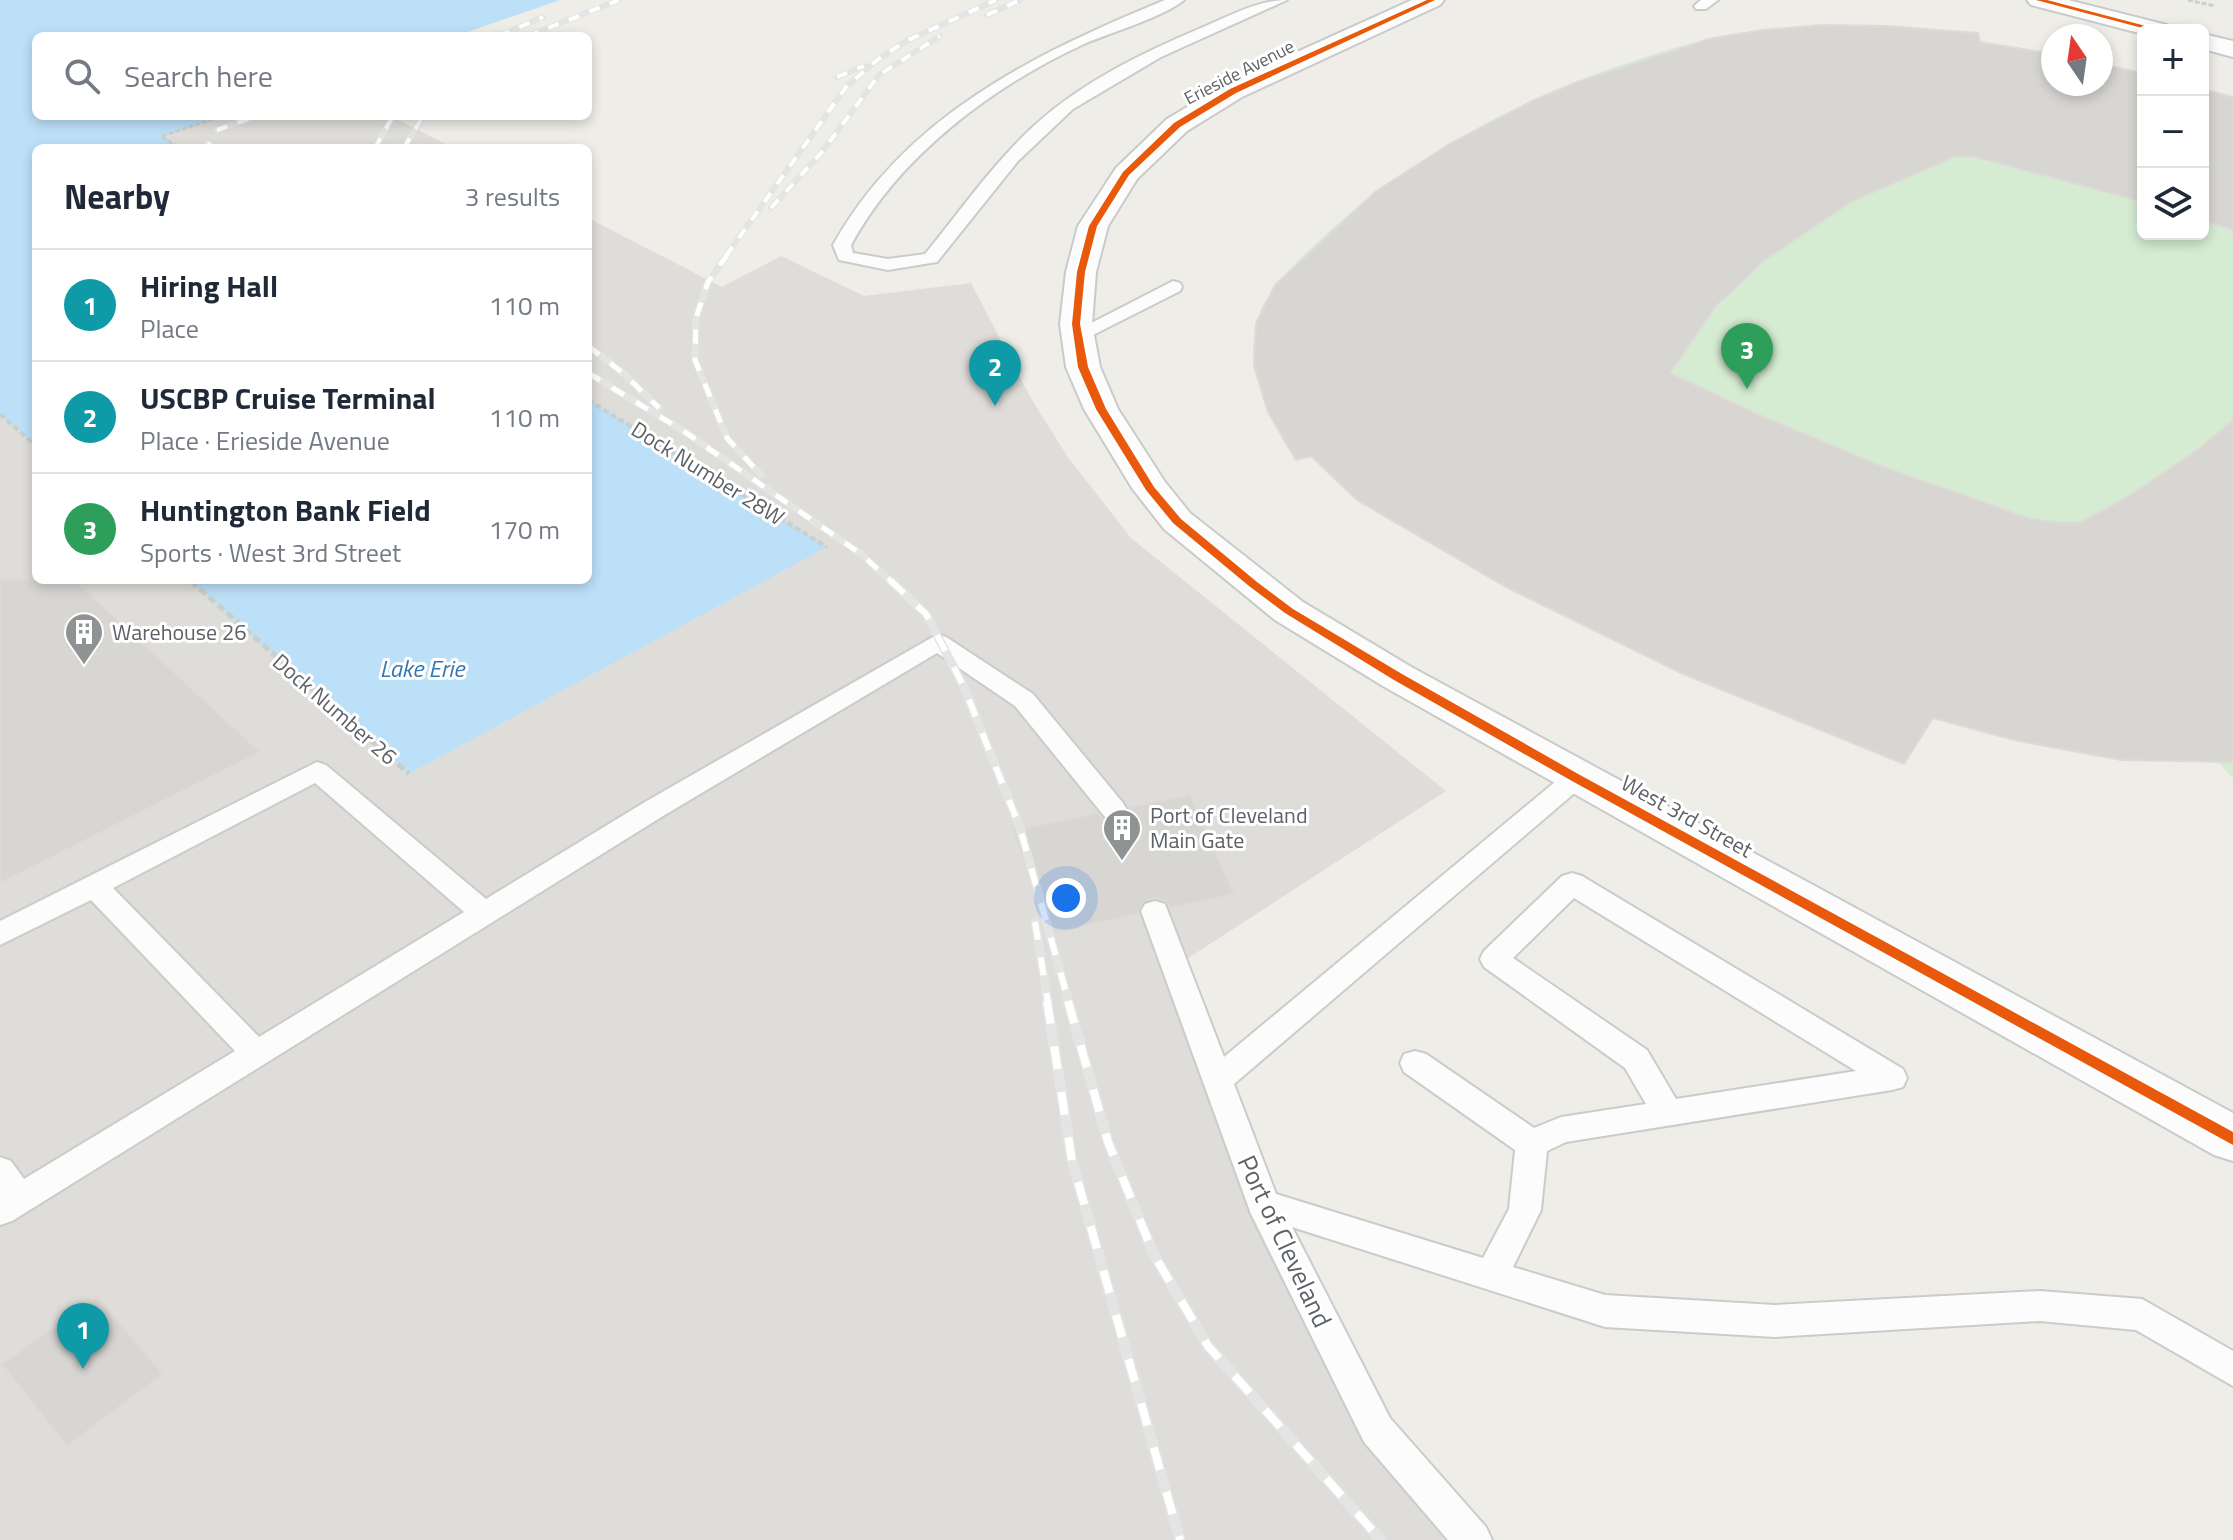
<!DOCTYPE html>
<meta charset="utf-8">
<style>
:root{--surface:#fff;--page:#f6f6f7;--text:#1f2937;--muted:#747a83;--line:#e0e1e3;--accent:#1a73e8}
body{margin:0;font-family:"Titillium Web",sans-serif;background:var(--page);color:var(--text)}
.controls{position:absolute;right:24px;top:24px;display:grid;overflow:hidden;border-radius:12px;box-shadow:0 4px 12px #0003}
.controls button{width:72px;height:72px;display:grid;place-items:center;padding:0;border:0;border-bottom:2px solid var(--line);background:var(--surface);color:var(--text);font:40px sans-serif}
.compass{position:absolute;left:2041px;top:24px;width:72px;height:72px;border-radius:50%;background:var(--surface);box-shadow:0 4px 12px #0003;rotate:347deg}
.you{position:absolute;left:1066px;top:898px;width:28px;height:28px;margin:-20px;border:6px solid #fff;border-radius:50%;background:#1a73e8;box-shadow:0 0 0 12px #1a73e833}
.badge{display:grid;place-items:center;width:52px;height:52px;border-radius:50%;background:var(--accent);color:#fff;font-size:26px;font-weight:700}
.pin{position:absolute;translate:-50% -66px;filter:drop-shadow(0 2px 4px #0008)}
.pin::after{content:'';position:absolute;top:42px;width:28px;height:24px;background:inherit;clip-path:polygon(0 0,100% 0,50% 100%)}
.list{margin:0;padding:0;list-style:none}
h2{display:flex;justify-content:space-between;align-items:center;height:104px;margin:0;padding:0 32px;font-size:34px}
h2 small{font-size:26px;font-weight:400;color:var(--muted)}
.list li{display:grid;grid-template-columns:52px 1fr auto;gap:24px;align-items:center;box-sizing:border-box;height:112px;padding:0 32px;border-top:2px solid var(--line)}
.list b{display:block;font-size:30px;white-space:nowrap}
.list p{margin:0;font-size:26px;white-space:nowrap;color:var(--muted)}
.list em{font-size:26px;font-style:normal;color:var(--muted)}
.icon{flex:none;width:44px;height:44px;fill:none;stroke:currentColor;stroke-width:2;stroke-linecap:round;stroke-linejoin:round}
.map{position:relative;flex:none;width:2233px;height:1540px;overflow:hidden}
.search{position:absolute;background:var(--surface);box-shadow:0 4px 12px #0003;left:32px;top:32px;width:560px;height:88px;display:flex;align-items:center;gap:20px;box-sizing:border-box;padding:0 28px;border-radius:12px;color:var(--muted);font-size:30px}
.panel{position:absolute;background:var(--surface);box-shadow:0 4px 12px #0003;left:32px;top:144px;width:560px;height:440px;border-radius:12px}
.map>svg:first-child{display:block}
.industrial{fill:#dfddd9}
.green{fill:#d5ebd2}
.water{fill:#bce0f8}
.building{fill:#d8d6d3;stroke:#dedbd7;stroke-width:2}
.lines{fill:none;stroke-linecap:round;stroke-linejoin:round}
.lane-casing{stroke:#cbcbca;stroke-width:4}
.secondary-casing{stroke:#c9cac9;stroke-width:4}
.path-far2{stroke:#c9cfcb;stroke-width:3;stroke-dasharray:5 2;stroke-linecap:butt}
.path-far1{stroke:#c9cfcb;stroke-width:4;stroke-dasharray:6 3;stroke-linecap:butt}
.path{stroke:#c9cfcb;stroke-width:5;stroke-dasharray:8 4;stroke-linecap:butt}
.lane{fill:#fcfcfc;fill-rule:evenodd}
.secondary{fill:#fcfcfc;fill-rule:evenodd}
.rail-far3-casing{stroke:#e4e4e4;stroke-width:6}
.rail-far2-casing{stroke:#e4e4e4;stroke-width:7}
.rail-far1-casing{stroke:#e4e4e4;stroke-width:9}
.rail-casing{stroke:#e4e4e4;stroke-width:11}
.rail-far3{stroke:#fff;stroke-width:4;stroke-dasharray:11;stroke-linecap:butt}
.rail-far2{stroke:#fff;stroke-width:5;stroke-dasharray:14;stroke-linecap:butt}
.rail-far1{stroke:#fff;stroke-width:6;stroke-dasharray:18;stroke-linecap:butt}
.rail{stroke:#fff;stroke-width:8;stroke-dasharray:23;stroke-linecap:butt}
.cycleway-casing{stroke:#fff;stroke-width:5}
.cycleway{fill:#e8590c;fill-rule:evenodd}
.labels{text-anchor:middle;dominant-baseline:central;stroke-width:6;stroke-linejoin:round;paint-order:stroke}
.far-street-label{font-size:18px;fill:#5d6267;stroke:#fff}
.street-label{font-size:22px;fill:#5d6267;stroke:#fff}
.poi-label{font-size:22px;fill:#5d6267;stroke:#fff;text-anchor:start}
.water-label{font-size:24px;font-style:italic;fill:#3676b2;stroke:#fff}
.near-street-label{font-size:26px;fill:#5d6267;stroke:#fff}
</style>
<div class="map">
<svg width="2233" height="1540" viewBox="0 0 2233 1540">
<rect width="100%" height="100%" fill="#eeede8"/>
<g class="industrial">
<polygon points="222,116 391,116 453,148 180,148 162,136"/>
<polygon points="588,218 722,287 781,256 864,296 971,283 1032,400 1067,456 1131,538 1446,791 1173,968 1374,1451 1445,1540 0,1540 0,414 36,446 36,580 189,580 409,774 826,547 588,399"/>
</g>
<path class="green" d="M1822,25L1886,26L1978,33L1980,42L2053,54V84H2101L2143,73V234H2203V89L2233,97V778L2217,761L2121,760L2014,740L1933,718L1904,764L1681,673L1506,587L1357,500L1311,456L1296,460C1272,419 1244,373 1256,324C1265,289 1297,262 1322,238C1429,139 1567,75 1708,39C1745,30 1784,28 1822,25Z"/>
<g class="water">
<polygon points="0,0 560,0 456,36 36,36 36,116 222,116 163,136 180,148 36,148 36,446 0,414"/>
<polygon points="588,399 827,547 409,774 189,580 588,580"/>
</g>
<g class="building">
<polygon points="1822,25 1886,26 1978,33 1980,42 2053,54 2053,84 2101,84 2101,64 2143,73 2143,202 1972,156 1954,157 1851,202 1765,260 1716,306 1670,373 1757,414 1881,466 2028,518 2052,522 2081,522 2126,498 2200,448 2233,420 2233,762 2121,760 2014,740 1933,718 1904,764 1681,673 1506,587 1357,500 1311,456 1296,460 1268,412 1254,366 1256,323 1275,285 1375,192 1451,143 1532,101 1575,83 1709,39 1763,30"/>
<polygon points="2203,89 2233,97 2233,230 2203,220"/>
<polygon points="0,580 75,580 260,752 0,883"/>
<polygon points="1190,795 1234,894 1170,908 1166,901 1154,898 1142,903 1139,914 1048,933 1013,830 1098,813 1104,820 1115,822 1126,818 1129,807"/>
<polygon points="97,1297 163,1374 67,1446 2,1364"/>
</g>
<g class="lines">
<g class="lane-casing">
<g id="lane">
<path d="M1165,0H1184C1166,16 1109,33 1084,44C993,86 899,156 851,245L853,253L888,259L925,254C961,210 994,162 1036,124C1084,81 1142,53 1201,28C1228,17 1257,0 1287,0L1161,57L1073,109L1018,161L937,262L888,270L839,260L833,245C905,116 1034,54 1165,0Z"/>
<polygon points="1701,0 1718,0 1706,9 1696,9 1694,6"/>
<polygon points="1173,281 1180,283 1182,287 1180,291 1085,339 1071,339 1068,335"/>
<path d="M938,634L946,637L1033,694L1123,803L1127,810L1123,817L1114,819L1105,817L1015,706L937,653L663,816L12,1221L0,1225V1157L11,1161L24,1179L235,1051L91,900L0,945V921L317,762L326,765L486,899L645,802ZM315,783L464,912L259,1037L113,888Z"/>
<path d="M1576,769L1585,772L1589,778L1585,784L1234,1084L1276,1194L1483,1258L1509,1209L1515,1150L1404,1072L1400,1063L1404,1054L1415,1051L1426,1054L1534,1128L1561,1117L1646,1104L1625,1068L1484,967L1480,959L1484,951L1562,876L1572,873L1582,876L1903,1069L1907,1078L1903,1087L1892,1090L1566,1142L1547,1151L1541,1210L1513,1267L1605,1295L1775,1305L2040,1291L2142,1299L2233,1351V1386L2136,1330L2040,1321L1775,1337L1605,1327L1292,1227L1390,1418L1486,1527L1492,1540H1448L1364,1442L1251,1214L1141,911L1145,904L1155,901L1165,904L1224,1057L1567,772ZM1574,898L1856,1071L1676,1099L1647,1050L1513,958Z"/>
</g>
</g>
<g class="secondary-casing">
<g id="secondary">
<polygon points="1412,0 1444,0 1440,5 1242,97 1187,131 1137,179 1108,226 1096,272 1092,324 1100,367 1118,409 1165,482 1190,513 1303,602 1413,668 2233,1113 2233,1161 2214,1155 1383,686 1275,620 1164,529 1132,488 1084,409 1066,367 1060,324 1066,272 1078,226 1116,168 1167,119 1224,85"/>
<polygon points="2027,0 2068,0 2167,25 2170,30 2143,30 2143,34 2031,5"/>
<polygon points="2203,34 2233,41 2233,57 2203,49"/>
</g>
</g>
<g class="path-far2">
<polyline points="2188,0 2215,6"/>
<polyline points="162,136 222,116"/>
<polyline points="162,137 180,148"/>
</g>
<g class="path-far1">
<polyline points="588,400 827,547"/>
<polyline points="0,414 36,446"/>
<polyline points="189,580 193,583"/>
</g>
<polyline class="path" points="191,581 409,774"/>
<use href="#lane" class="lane"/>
<use href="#secondary" class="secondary"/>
<g class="rail-far3-casing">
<g id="rail-far3">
<polyline points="987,15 1020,0"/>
<polyline points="499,36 543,17"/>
<polyline points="528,36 619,0"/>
<polyline points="837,77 864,66"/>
<polyline points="217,130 257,116"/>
<polyline points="207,143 215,148"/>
<polyline points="375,148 393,116"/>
<polyline points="404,148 423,116"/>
<polyline points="771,208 822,152 879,75 940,36"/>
<polyline points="726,256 846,87 877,60 906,41 996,0"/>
</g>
</g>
<g class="rail-far2-casing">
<g id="rail-far2">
<polyline points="728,254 708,282 696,318 695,360 727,438 761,475"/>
<polyline points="588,346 623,373 659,408"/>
<polyline points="588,373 682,430 861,554 893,583"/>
</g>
</g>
<g class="rail-far1-casing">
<g id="rail-far1">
<polyline points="891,581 926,614 964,687 1020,828 1069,1003"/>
<polyline points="1035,922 1048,1003"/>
</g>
</g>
<g class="rail-casing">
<g id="rail">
<polyline points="1047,1001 1072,1161 1180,1540"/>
<polyline points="1068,1001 1108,1142 1154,1255 1208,1346 1381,1540"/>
</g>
</g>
<use href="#rail-far3" class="rail-far3"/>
<use href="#rail-far2" class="rail-far2"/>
<use href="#rail-far1" class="rail-far1"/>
<use href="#rail" class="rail"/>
<g class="cycleway-casing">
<g id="cycleway">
<polygon points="1427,0 1435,0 1236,93 1180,127 1129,175 1097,226 1085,272 1080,324 1088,367 1106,409 1154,487 1181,519 1257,582 1293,609 1402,674 1580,775 2233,1132 2233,1145 1572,781 1394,680 1285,613 1249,586 1173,523 1146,490 1096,409 1078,367 1072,324 1077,272 1089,226 1123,172 1174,123 1230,89"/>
<polygon points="2036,0 2047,0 2161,30 2150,30"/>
</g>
</g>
<use href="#cycleway" class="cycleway"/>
</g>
<defs>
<g id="building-pin" transform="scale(2)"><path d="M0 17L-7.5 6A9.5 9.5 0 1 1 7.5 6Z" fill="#909394" stroke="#fff"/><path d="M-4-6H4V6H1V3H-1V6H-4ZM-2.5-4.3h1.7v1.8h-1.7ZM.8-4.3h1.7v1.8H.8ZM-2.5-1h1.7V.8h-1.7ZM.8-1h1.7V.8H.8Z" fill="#fff"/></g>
</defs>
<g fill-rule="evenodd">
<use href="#building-pin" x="84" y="632"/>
<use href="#building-pin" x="1122" y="828"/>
</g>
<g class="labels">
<g class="far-street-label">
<text transform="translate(1239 72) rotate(-27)">Erieside Avenue</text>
</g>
<g class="street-label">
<text transform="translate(708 473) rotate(32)">Dock Number 28W</text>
<text transform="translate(335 709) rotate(41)">Dock Number 26</text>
<text transform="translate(1687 816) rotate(29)">West 3rd Street</text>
</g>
<g class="poi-label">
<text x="112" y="632">Warehouse 26</text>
<text x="1150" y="815">Port of Cleveland<tspan x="1150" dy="25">Main Gate</tspan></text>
</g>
<g class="water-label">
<text x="422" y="668">Lake Erie</text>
</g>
<g class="near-street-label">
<text transform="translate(1285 1241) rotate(65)">Port of Cleveland</text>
</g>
</g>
</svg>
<div class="controls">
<button>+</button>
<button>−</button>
<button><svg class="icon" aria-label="layers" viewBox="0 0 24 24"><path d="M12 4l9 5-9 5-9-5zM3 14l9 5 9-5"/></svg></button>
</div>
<svg class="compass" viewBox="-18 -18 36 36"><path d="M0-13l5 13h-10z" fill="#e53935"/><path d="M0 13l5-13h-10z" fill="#747a83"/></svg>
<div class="you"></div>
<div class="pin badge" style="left:83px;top:1369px;background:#0f9aa8">1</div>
<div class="pin badge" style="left:995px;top:406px;background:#0f9aa8">2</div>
<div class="pin badge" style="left:1747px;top:389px;background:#2e9e5b">3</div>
<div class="search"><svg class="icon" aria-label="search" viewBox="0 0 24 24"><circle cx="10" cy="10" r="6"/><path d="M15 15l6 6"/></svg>Search here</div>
<section class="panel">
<h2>Nearby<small>3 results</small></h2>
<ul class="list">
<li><span class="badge" style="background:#0f9aa8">1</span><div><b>Hiring Hall</b><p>Place</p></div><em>110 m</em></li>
<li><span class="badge" style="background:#0f9aa8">2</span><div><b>USCBP Cruise Terminal</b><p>Place · Erieside Avenue</p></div><em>110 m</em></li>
<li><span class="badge" style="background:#2e9e5b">3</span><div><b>Huntington Bank Field</b><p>Sports · West 3rd Street</p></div><em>170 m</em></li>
</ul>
</section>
</div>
